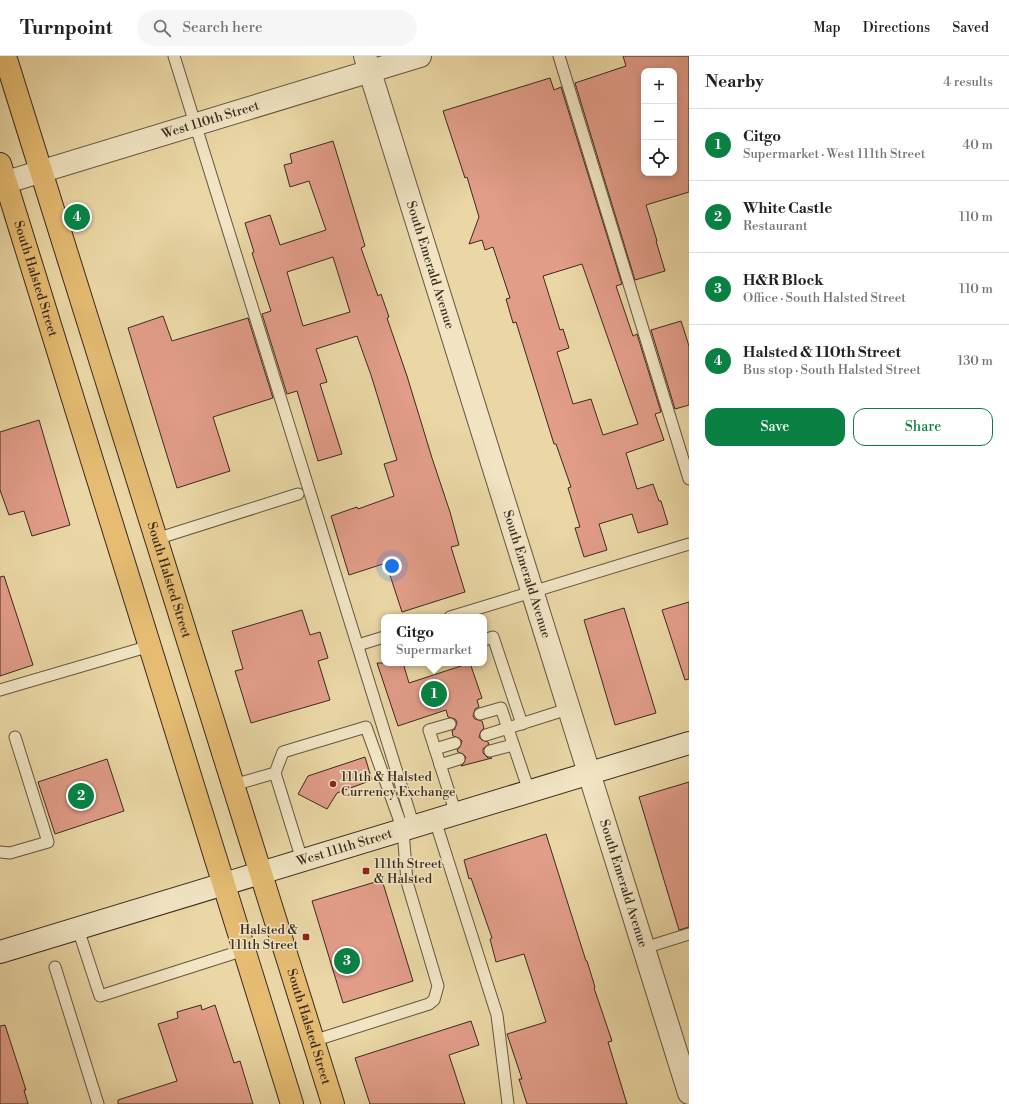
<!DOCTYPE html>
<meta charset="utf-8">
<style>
:root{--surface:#fff;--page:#f6f6f6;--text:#202124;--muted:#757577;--line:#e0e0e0;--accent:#0b8043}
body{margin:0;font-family:"Libre Bodoni",serif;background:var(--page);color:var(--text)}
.controls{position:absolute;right:12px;top:12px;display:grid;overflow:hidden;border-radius:8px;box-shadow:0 2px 6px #0003}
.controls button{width:36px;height:36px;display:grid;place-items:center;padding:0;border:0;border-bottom:1px solid var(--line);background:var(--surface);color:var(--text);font:20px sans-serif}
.you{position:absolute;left:392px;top:510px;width:14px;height:14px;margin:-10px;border:3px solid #fff;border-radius:50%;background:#1a73e8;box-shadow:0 0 0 6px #1a73e833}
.badge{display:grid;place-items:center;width:26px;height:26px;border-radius:50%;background:var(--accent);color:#fff;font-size:13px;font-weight:700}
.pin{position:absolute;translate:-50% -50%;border:2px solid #fff;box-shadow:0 1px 4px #0006}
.popup{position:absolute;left:381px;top:558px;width:106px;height:52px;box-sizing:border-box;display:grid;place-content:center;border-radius:8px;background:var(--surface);filter:drop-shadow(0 1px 3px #0005);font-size:13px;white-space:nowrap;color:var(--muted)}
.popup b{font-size:15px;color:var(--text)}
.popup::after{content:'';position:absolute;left:50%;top:100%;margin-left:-8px;border:8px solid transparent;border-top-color:var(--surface)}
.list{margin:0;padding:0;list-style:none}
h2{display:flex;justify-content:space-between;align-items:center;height:52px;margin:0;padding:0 16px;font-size:17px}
h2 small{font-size:13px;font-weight:400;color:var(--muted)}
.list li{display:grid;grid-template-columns:26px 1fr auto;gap:12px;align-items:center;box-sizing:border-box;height:72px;padding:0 16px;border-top:1px solid var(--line)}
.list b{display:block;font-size:15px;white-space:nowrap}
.list p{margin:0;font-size:13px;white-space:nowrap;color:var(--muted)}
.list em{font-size:13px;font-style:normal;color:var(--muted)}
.actions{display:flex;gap:8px;padding:12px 16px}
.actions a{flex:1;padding:9px 0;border:1px solid var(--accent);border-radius:12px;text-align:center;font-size:14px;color:var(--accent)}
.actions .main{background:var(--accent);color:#fff}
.icon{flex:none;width:22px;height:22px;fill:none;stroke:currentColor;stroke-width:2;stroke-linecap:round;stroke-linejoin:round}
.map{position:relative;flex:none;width:689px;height:1048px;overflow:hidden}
header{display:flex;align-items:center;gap:24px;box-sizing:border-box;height:56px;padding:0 20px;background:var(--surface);border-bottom:1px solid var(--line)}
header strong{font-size:19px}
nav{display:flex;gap:22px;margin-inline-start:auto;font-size:14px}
.search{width:280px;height:36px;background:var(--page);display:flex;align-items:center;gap:10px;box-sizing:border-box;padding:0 14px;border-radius:22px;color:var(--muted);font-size:15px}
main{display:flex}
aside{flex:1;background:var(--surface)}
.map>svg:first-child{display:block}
.building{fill:#e29d89;stroke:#3a2a20;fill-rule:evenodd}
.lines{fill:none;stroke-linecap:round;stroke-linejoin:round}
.service-casing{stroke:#665541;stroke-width:13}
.minor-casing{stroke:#665541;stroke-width:24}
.secondary-casing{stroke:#3a2a20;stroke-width:24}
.primary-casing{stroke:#3a2a20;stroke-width:24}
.service{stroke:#f1e5c4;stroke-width:11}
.minor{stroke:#f1e5c4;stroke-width:22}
.secondary{stroke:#f1e5c4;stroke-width:22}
.primary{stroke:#e5bc72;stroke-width:22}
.poi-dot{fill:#8f2418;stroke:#f1e5c4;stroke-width:1.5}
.labels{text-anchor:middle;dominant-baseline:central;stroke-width:3;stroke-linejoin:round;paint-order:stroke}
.street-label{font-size:13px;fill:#3a2a20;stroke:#f1e5c4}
.poi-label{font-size:13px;fill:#3a2a20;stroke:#f1e5c4;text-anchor:start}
</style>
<header>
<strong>Turnpoint</strong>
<div class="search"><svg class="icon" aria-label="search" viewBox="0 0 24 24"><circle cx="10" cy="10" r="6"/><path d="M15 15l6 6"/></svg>Search here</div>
<nav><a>Map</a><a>Directions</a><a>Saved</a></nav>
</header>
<main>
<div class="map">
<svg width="689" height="1048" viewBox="0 0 689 1048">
<rect width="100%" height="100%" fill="#ead7a5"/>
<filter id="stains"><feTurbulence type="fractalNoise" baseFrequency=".005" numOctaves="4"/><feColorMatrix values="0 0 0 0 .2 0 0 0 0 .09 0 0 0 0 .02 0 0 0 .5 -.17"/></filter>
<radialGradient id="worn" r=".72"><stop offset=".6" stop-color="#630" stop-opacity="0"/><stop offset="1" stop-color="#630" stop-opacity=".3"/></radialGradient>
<g class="building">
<path d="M623,0H689V136L646,149L657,185H656L665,215L635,224L575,27L626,10ZM644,15H674V117H644Z"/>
<path d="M550,22L554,34L561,31L622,228L616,230L633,280L637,278L661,356L655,358L664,384L626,397L637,433L653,428L659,445H661L668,468L638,477L632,458L599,468L607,494L584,501L575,472L580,471L568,432L571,431L556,388H554L516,266L513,267L506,243L510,242L493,191L485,194L482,184L469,188L479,161L467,121L465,122L443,55ZM582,208L638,368L603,379L591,343L573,348L557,296L569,292L563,273L560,274L543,220Z"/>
<path d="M333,85L365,190L361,192L378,240L381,238L389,261L387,262L407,320L432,402L450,456L459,489L451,491L465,536L402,556L386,507L349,519L331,460L357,451L358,453L394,440L384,408L397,404L371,319L357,280L316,293L327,326L320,328L342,398L318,405L297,335L287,338L262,258L271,255L252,197L254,196L245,167L270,159L280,189L326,174L309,125L290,131L284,109L292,107L290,98ZM333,201L350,256L303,270L287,216Z"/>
<polygon points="163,260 172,285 248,262 273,342 213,361 230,415 177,432 128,272"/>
<polygon points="681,265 689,290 689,349 675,353 651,274"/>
<polygon points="39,364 70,469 32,480 24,455 9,459 0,434 0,376"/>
<polygon points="4,520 33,609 0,620 0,521"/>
<polygon points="689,546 689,623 685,624 662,554"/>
<polygon points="624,552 656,657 615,669 584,564"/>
<polygon points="302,554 310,579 320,576 328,602 318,605 330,644 251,667 235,615 243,613 232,575"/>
<polygon points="377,607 403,607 409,627 470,607 482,642 477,644 479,651 475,653 473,660 475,663 482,665 484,672 481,675 479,681 482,684 488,686 489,688 483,693 483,697 488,702 492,702 461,710 464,707 466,701 463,698 458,696 457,694 460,691 462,685 459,682 453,680 452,675 455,673 457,666 455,663 448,661 446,654 398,670"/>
<polygon points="365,701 372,724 337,737 327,753 298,738 308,720"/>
<polygon points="107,703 124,755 55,778 38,726"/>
<polygon points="689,726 689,871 679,874 639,741"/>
<polygon points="546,778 586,905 587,905 595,931 594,932 612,985 608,986 627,1048 527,1048 519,1023 522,1023 507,978 546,966 524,898 496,906 490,883 492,882 471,822 469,823 464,804"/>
<polygon points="382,824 413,925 343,947 312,845"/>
<polygon points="201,949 202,954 215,949 234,1007 240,1005 253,1048 118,1048 118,1044 177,1025 158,968 178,962 177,956"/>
<polygon points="471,965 479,989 449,999 465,1048 370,1048 355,1002"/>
<polygon points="5,969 26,1034 24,1034 28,1048 0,1048 0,970"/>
</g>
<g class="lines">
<g class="service-casing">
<g id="service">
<polyline points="174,0 414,771"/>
<polyline points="559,0 689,423"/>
<polyline points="156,483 298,438"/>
<polyline points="450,561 689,488"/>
<polyline points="484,584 493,581 522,668"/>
<polyline points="358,589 384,581"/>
<polyline points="0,634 150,590"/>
<polyline points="480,658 501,652 529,735"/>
<polyline points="450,668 429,674 456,758"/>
<polyline points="486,679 568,653"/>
<polyline points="435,693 455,687"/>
<polyline points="490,695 513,689"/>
<polyline points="440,709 459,703"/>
<polyline points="275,717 302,804"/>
<polyline points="233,729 275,717 283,696 366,671 403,774 407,826 438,930 434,944 429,948 313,985"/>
<polyline points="435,764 497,959 508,1048"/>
<polyline points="0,796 10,797 48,786 15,681"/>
<polyline points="78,873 100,940 244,894"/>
<polyline points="644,892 689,878"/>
<polyline points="55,911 98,1048"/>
</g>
</g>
<g class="minor-casing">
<g id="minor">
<path id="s1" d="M365,0L689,1037"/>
<path id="s2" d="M0,128L420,0"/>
</g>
</g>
<g class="secondary-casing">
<g id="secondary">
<path id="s3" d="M0,896L689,687"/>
</g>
</g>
<g class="primary-casing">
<g id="primary">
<path id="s4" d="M5,0L333,1048"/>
<path id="s5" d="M0,108L292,1048"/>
</g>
</g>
<use href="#service" class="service"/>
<use href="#minor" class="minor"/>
<use href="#secondary" class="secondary"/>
<use href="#primary" class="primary"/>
</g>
<g class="poi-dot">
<circle cx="333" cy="728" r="4"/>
<rect x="362" y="811" width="8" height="8" rx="2"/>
<rect x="302" y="877" width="8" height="8" rx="2"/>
</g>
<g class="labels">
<g class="street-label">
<text stroke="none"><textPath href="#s2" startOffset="220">West 110th Street</textPath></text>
<text stroke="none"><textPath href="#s1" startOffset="219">South Emerald Avenue</textPath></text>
<text stroke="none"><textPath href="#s5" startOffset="120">South Halsted Street</textPath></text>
<text stroke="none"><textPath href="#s1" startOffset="543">South Emerald Avenue</textPath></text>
<text stroke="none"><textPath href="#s4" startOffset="549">South Halsted Street</textPath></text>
<text stroke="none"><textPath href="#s3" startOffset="360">West 111th Street</textPath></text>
<text stroke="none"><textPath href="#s1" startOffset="867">South Emerald Avenue</textPath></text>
<text stroke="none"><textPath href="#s4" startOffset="1017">South Halsted Street</textPath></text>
</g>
<g class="poi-label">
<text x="341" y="721">111th &amp; Halsted<tspan x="341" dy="15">Currency Exchange</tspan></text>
<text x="374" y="808">111th Street<tspan x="374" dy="15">&amp; Halsted</tspan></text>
<text x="298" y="874" text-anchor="end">Halsted &amp;<tspan x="298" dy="15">111th Street</tspan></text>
</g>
</g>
<rect width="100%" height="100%" filter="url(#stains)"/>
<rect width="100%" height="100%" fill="url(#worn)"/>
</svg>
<div class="controls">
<button>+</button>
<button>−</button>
<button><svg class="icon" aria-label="locate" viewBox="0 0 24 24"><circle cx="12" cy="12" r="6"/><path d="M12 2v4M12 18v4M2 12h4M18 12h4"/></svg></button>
</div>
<div class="you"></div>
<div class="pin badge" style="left:434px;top:638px">1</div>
<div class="popup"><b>Citgo</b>Supermarket</div>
<div class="pin badge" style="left:81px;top:740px">2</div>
<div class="pin badge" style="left:347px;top:905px">3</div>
<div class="pin badge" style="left:77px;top:161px">4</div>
</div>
<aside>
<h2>Nearby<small>4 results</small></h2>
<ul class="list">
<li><span class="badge">1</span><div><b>Citgo</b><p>Supermarket · West 111th Street</p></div><em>40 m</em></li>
<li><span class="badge">2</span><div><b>White Castle</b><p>Restaurant</p></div><em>110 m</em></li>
<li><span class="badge">3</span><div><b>H&amp;R Block</b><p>Office · South Halsted Street</p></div><em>110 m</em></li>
<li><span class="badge">4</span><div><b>Halsted &amp; 110th Street</b><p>Bus stop · South Halsted Street</p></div><em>130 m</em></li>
</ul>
<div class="actions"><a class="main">Save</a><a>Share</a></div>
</aside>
</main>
